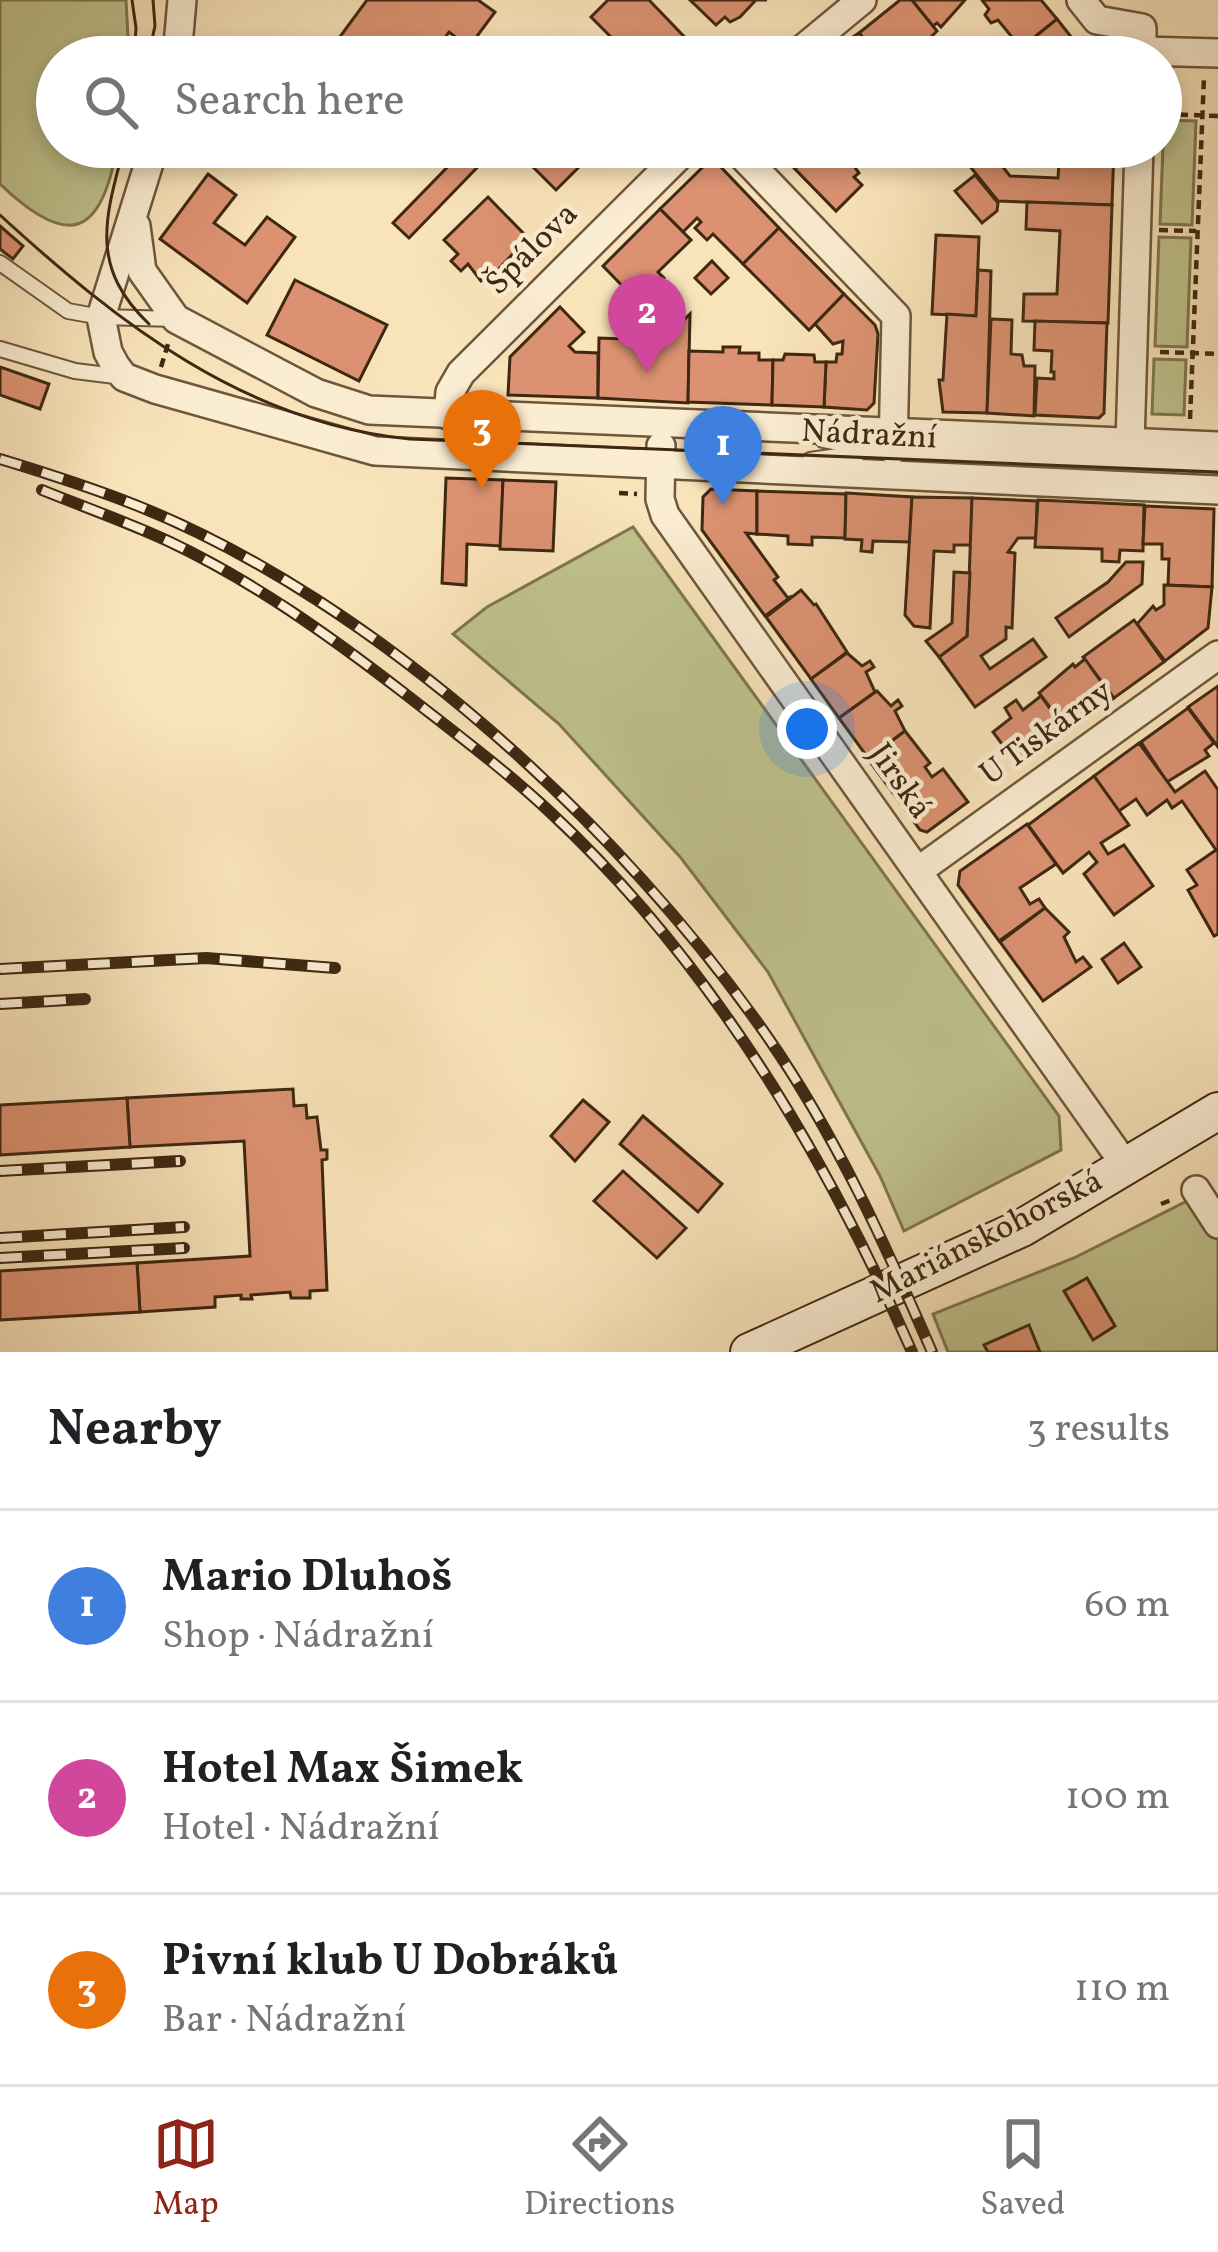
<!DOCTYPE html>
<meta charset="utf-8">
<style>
:root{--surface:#fff;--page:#f2f2f2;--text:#202124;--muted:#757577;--line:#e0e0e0;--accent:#8f2418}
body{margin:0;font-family:Vollkorn,serif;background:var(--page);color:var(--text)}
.you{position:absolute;left:807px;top:729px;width:42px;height:42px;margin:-30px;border:9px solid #fff;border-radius:50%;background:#1a73e8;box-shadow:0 0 0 18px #1a73e833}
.badge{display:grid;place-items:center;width:78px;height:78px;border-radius:50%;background:var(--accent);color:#fff;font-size:39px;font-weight:700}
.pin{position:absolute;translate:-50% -99px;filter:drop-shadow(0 3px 6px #0008)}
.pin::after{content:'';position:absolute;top:63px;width:42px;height:36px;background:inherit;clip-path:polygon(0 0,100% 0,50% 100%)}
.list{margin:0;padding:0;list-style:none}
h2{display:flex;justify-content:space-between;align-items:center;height:156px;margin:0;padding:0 48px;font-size:51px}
h2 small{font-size:39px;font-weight:400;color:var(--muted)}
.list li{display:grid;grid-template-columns:78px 1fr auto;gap:36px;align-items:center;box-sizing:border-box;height:192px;padding:0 48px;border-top:3px solid var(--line)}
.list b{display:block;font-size:45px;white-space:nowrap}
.list p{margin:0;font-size:39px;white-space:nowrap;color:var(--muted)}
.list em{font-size:39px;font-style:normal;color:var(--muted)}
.icon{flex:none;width:66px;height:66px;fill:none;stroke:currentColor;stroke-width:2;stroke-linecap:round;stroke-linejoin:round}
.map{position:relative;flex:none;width:1218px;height:1352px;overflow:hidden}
.search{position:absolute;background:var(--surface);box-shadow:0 6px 18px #0003;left:36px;right:36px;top:36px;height:132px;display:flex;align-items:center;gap:30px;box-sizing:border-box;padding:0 42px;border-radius:66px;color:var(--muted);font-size:45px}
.sheet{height:732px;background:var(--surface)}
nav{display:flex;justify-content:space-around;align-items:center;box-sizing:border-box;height:168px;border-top:3px solid var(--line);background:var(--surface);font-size:33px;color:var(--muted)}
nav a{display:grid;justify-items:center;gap:6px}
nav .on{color:var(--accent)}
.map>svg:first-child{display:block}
.green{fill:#c0c38d;stroke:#7f764f;stroke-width:3}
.building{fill:#dc9272;stroke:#3e2811;stroke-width:3}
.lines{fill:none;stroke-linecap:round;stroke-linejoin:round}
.service-casing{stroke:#6d573b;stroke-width:18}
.minor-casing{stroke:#6d573b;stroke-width:32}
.secondary-casing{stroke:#3e2811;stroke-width:40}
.path{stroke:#3e2811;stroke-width:4.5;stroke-dasharray:9 6;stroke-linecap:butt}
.service{stroke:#fbedd2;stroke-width:14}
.minor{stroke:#fbedd2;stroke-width:27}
.secondary{stroke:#fbedd2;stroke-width:36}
.tram{stroke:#3e2811;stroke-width:3}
.rail-casing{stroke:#3e2811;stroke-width:12}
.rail{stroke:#fbedd2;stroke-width:8;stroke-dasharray:22;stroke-linecap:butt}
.labels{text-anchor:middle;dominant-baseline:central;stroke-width:9;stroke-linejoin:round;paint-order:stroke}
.street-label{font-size:33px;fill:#3e2811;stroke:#fbedd2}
</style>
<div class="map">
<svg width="1218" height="1352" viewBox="0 0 1218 1352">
<rect width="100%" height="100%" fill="#f9e3ba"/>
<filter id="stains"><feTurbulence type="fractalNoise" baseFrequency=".00167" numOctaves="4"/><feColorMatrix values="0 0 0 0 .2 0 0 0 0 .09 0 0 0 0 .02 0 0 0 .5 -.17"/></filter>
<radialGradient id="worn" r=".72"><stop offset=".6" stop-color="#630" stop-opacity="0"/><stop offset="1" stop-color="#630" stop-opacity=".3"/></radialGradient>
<g class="green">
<path d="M0,0H126L129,57H57V147H117C101,239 67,248 0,184Z"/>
<polygon points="1164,120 1196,121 1192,225 1160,224"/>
<polygon points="1159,237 1191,238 1187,347 1155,346"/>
<polygon points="1154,359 1186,360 1184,415 1152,414"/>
<polygon points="633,527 1059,1116 1061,1150 904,1231 880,1176 768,972 681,858 559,724 453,634 487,607"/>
<polygon points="1195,1197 1218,1236 1218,1352 948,1352 933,1314 1074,1258"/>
</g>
<g class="building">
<polygon points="367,0 478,0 495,12 469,47 449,32 431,57 325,57"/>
<polygon points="608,0 649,0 698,51 692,57 631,57 591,17"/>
<polygon points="690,0 767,0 756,0 740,17 730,22 725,17 716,25"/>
<polygon points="900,0 912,0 937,31 919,49 916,44 906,52 909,57 879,57 859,33"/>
<polygon points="912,0 965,0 941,27 937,23 933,26"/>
<polygon points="982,0 1041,0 1057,19 1021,48 998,20 991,23 985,15 989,9"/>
<polygon points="1057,19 1080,48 1070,57 1017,57 1014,54"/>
<polygon points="859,33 879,57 829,57 839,46"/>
<polygon points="326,147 365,147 351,166"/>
<polygon points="467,147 497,147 409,238 393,223"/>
<polygon points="533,147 599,147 556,190 523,157"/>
<polygon points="774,147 818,147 795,169"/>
<polygon points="818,147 825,147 834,156 846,155 859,173 854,177 862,185 836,211 795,169"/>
<polygon points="1060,147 1114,147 1112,205 998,201 968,164 988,148 1010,176 1058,178"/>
<polygon points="717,163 779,228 743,264 713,234 707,240 695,228 701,222 697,218 683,232 660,209 706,164"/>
<polygon points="208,174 236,195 214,223 245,245 267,217 295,237 247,303 160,239"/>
<polygon points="975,175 998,203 997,211 982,223 955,191"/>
<polygon points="488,197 528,238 490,278 481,281 468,264 461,271 451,261 458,254 444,240"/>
<polygon points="1027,202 1112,205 1108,323 1023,321 1024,294 1057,294 1060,231 1026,229"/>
<polygon points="660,209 691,240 658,272 664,278 651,291 645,286 633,297 603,266"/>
<polygon points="0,226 23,246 13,259 0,249"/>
<polygon points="779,228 844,294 809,330 743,264"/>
<polygon points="936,235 979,237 976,316 932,314"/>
<polygon points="712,261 728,278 711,294 695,278"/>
<polygon points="978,270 991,271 987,413 943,412 939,380 943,380 947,314 976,316"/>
<polygon points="295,280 387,325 359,381 267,335"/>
<polygon points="844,294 875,325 878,334 874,403 867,410 824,407 826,362 836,362 837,354 842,354 843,341 833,344 815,324"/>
<polygon points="560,307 584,332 569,346 575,352 598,353 598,398 508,395 510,357"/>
<polygon points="690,314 688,403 598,398 599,338 655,340 655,336 674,337 675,329"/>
<polygon points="991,319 1012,320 1011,354 1022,355 1024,366 1035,366 1034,416 987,413"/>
<polygon points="1035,321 1107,323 1104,413 1099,418 1035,415 1037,378 1054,379 1054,372 1051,372 1052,351 1034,350"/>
<polygon points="723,347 740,347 739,353 759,353 759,360 773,360 772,405 688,402 689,351 723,352"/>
<polygon points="785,354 814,355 815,362 826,362 824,407 772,405 773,360 783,360"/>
<polygon points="0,367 49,384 40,409 0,395"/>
<polygon points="446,478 503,480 501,546 467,544 466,585 442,583"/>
<polygon points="503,480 556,482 553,551 500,549"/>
<polygon points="711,489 757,491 757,534 746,533 778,577 774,580 788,598 792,596 765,616 702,530 703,497"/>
<polygon points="757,491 846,494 845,538 812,537 812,545 788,544 788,536 757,534"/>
<polygon points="846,493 912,497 910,542 873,541 872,552 861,551 862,540 845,539"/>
<polygon points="912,497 972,498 971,545 954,545 954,552 934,551 930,628 914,626 905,615"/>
<polygon points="972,498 1037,501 1036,538 1018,538 1008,552 1015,553 1012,628 1006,627 1006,639 981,656 990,669 1033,639 1046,657 975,707 939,657 967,636"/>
<polygon points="1038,500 1144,505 1143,551 1120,550 1119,562 1102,561 1102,549 1035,547"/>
<polygon points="1145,506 1214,509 1212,587 1168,585 1169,559 1162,559 1162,544 1143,544"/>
<polygon points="1126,562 1143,562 1142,584 1069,637 1056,618 1108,582"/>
<polygon points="954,572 970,573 967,636 939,657 926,641 952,623"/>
<polygon points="1164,585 1212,587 1208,628 1165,661 1137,624 1153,606 1156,610 1164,605"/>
<polygon points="801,590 814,605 816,604 847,652 811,679 766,617"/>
<polygon points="1134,620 1164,662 1114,698 1083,657"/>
<polygon points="847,653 862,666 870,661 874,667 866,672 875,692 839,718 811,679"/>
<polygon points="1085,659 1113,699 1068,731 1039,693 1073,664 1075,667"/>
<polygon points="1218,686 1218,747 1188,707"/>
<polygon points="877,691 891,706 898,700 902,706 895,711 905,731 868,758 839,718"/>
<polygon points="1041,696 1067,732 1019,767 993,732 1011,718 1005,708 1016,700 1023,710"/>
<polygon points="1188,708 1214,743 1205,750 1209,756 1167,782 1141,742"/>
<polygon points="905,731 930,763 925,767 932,777 943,769 968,802 927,832 920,830 868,759"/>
<polygon points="1139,743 1175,792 1205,771 1218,790 1218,934 1214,936 1188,890 1197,885 1187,870 1216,850 1182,801 1172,808 1167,800 1147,815 1136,799 1119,811 1094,776"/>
<polygon points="1094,776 1129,825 1101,843 1108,854 1124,845 1153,886 1114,915 1084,874 1097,862 1089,852 1063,873 1028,825"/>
<polygon points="1027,824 1056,864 1020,888 1030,904 1039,899 1045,908 999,941 958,885 960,871"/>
<polygon points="1045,908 1069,932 1064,937 1076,962 1083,957 1091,967 1043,1001 1000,942"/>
<polygon points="1124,943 1141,967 1118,983 1102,959"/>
<polygon points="293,1089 294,1106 306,1105 307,1118 317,1117 321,1150 327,1150 327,1159 322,1160 327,1290 310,1291 310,1298 291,1298 290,1292 251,1295 252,1299 241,1299 241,1295 215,1297 215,1307 140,1312 137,1263 250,1256 244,1141 130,1147 127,1098"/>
<polygon points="127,1098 130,1147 0,1155 0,1105"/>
<polygon points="583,1100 609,1122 575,1161 551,1136"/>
<polygon points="643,1116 722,1184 698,1212 620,1144"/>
<polygon points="623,1171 686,1228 657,1258 594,1201"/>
<polygon points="137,1263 140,1312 0,1320 0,1271"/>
<polygon points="1087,1278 1115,1326 1093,1340 1064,1291"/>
<polygon points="1029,1325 1040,1352 988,1352 984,1345"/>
</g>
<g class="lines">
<g class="service-casing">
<g id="service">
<polyline points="0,263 68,311 101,317 176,319"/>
<polyline points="0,349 75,371 123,377"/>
<polyline points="823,440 877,451 1218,465"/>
<polyline points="810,460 860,453"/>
</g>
</g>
<g class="minor-casing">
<g id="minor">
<polyline points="1081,0 1097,20 1142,28 1142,51"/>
<polyline points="177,57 182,0"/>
<polyline points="793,57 862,0"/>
<polyline points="1142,57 1142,51 1218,53"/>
<polyline points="154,147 101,317 108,352 115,365 124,377 155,389 375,451 1218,490"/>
<polyline points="734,147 896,316 893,450"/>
<polyline points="136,226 142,271 176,319 316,393 369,410 1218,446"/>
<polyline points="448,415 450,392 461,373 688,147"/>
<polyline points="1130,443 1139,147"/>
<polyline points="661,446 660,499 665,515 1126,1166"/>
<polyline points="918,871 1218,655"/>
<polyline points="1196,1190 1218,1224"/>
</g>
</g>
<g class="secondary-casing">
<polyline id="secondary" points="749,1352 1022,1228 1218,1111"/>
</g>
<g class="path">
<polyline points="1164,114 1218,116"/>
<polyline points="1159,230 1196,231"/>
<polyline points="1160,352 1218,354"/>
<polyline points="161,367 168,344"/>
<polyline points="1190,419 1204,77"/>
<polyline points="619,493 637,494"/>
<polyline points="1161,1204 1174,1199"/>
</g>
<use href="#service" class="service"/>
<use href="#minor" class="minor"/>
<use href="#secondary" class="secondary"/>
<g class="tram">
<polyline points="132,0 136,28 134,57"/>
<polyline points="148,57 155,26 153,0"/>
<path d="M124,147C105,218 89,267 149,324"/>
<path d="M0,215C118,323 245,423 410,439L1218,472"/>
</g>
<g class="rail-casing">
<g id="rail">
<path d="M0,459C46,473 93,488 138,506C378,602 623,828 769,1039C836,1136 885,1244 932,1352"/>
<path d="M42,490C84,507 127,522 168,541C253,581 330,636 404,693C454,732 505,770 551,813C709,960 826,1156 912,1352"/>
<polyline points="0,969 206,958 335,968"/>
<polyline points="0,1004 85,999"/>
<polyline points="0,1171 180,1161"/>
<polyline points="0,1238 184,1227"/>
<polyline points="0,1258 184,1248"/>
</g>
</g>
<use href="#rail" class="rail"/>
</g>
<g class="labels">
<g class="street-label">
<text transform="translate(533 250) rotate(-45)">Špálova</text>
<text transform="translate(869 436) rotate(3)">Nádražní</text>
<text transform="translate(1047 734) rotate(-36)">U Tiskárny</text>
<text transform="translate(899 782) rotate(55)">Jirská</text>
<text transform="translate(987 1238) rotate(-27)">Mariánskohorská</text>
</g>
</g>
<rect width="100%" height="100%" filter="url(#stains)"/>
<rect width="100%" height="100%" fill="url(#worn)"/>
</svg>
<div class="you"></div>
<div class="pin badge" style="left:723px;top:505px;background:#3f7fe0">1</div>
<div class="pin badge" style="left:647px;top:373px;background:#d1479c">2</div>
<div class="pin badge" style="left:482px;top:489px;background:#e8710a">3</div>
<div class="search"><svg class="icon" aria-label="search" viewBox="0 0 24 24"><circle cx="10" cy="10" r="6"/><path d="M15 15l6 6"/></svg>Search here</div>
</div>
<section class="sheet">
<h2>Nearby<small>3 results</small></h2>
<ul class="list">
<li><span class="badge" style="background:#3f7fe0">1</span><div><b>Mario Dluhoš</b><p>Shop · Nádražní</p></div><em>60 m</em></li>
<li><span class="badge" style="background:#d1479c">2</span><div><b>Hotel Max Šimek</b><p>Hotel · Nádražní</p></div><em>100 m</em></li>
<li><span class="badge" style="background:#e8710a">3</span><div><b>Pivní klub U Dobráků</b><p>Bar · Nádražní</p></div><em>110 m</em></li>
</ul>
</section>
<nav>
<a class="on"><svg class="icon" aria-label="map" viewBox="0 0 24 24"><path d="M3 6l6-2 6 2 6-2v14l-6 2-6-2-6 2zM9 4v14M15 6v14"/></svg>Map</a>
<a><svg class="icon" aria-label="directions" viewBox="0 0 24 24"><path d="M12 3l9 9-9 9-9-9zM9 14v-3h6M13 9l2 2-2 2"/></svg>Directions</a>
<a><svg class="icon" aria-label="saved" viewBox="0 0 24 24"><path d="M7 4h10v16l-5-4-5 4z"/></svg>Saved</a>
</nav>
